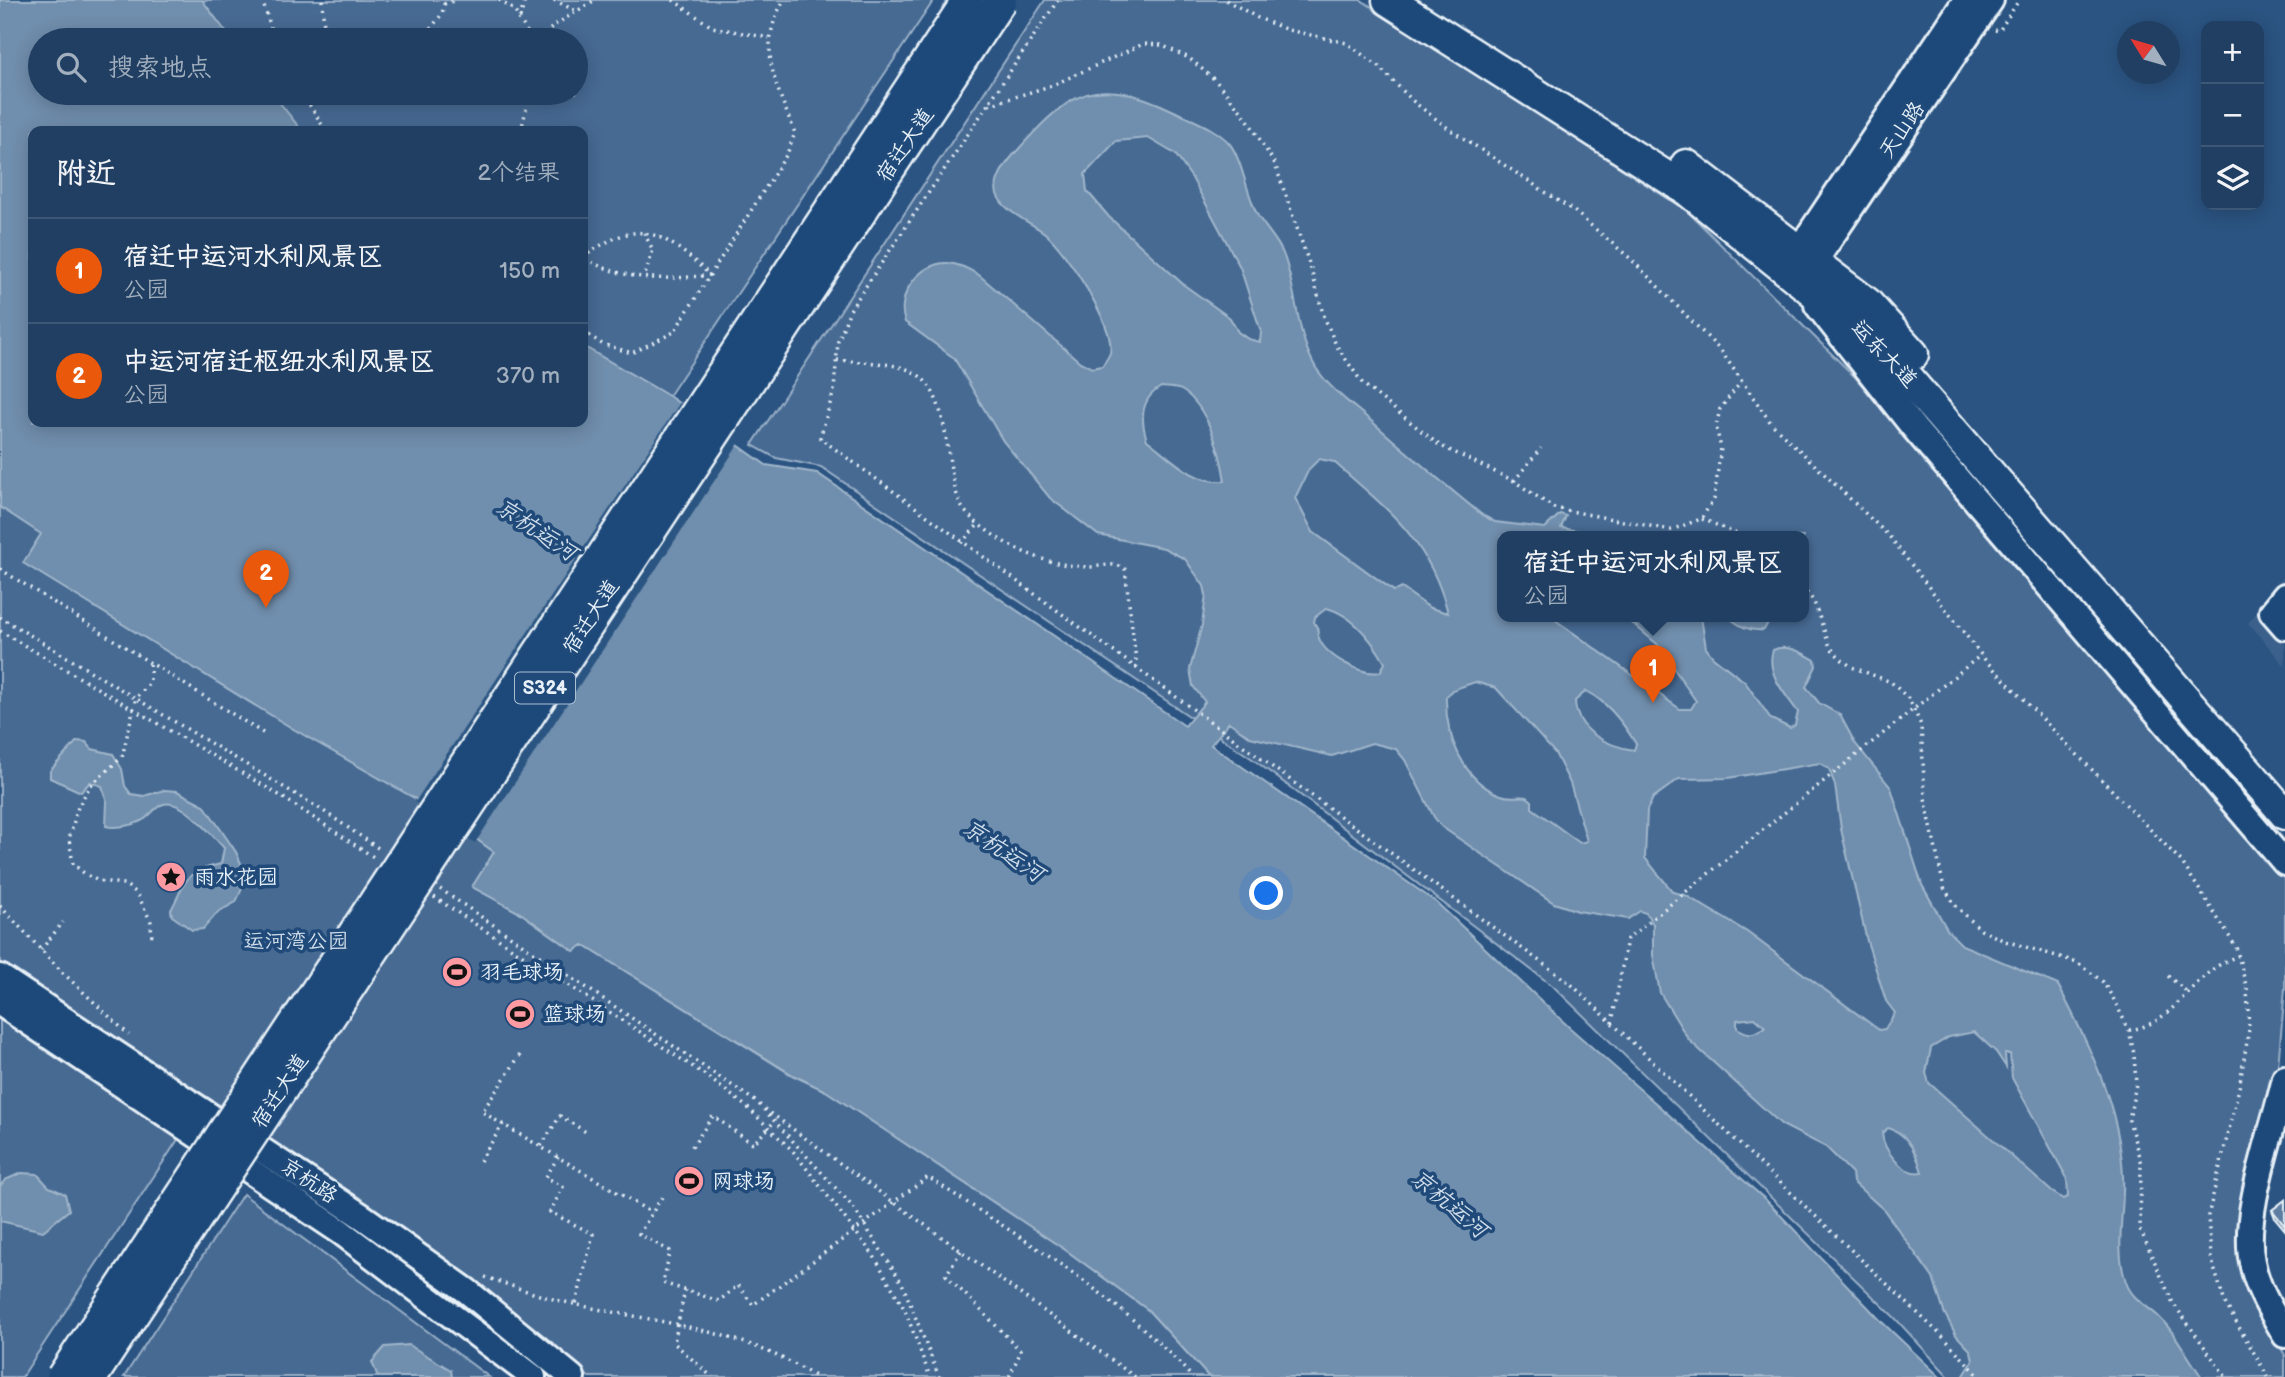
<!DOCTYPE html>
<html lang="zh">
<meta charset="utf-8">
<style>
:root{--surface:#203f62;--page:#2d4a6b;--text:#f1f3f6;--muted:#a2afbe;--line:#3d5877;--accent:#ea580c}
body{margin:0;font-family:"Balsamiq Sans","LXGW WenKai TC",sans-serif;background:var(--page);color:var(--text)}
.controls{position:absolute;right:21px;top:21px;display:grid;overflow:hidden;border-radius:14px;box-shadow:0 4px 18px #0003}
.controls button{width:63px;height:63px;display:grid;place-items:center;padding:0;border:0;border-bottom:2px solid var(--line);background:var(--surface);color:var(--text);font:35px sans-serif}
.compass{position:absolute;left:2117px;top:21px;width:63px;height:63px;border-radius:50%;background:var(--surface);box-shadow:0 4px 18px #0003;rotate:307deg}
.you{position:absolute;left:1267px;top:894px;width:24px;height:24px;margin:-18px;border:5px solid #fff;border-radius:50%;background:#1a73e8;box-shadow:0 0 0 10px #1a73e833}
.badge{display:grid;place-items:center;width:46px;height:46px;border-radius:50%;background:var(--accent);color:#fff;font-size:23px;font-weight:700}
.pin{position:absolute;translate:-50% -58px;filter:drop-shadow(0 2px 4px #0008)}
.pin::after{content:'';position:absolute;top:37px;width:24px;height:21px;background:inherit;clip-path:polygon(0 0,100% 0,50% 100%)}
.popup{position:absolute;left:1497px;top:531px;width:312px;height:91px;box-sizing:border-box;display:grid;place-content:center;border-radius:14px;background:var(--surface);filter:drop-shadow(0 2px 5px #0005);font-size:23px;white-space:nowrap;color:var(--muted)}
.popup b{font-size:26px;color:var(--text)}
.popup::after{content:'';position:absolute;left:50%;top:100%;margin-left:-14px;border:14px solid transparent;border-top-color:var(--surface)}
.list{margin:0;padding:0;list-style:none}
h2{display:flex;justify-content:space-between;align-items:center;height:91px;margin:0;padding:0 28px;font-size:30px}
h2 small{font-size:23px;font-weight:400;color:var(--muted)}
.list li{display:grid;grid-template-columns:46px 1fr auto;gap:21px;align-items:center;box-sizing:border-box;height:105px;padding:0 28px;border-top:2px solid var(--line)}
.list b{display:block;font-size:26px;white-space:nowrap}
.list p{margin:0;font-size:23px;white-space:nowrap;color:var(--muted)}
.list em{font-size:23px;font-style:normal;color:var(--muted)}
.icon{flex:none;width:38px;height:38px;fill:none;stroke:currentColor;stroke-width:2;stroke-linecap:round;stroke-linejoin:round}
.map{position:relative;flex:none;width:2285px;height:1377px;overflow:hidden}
.search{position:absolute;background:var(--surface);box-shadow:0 4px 18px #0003;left:28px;top:28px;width:560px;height:77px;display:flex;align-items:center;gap:18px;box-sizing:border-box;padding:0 24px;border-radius:38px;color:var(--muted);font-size:26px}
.panel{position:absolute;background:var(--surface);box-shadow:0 4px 18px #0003;left:28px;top:126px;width:560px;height:301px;border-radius:14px}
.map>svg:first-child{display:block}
.built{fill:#3a608b}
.green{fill:#476b93;stroke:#98aec6;stroke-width:2;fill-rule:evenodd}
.water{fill:#708ead;stroke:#a0b6cb;stroke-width:2;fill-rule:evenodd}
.pier{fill:#2b5482}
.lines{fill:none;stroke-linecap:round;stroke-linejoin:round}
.minor-casing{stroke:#e8f1f8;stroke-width:30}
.major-casing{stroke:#e8f1f8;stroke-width:35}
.path{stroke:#e8f1f8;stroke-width:3.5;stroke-dasharray:2 5;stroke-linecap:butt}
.minor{stroke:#1f4a7a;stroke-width:24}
.major{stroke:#1f4a7a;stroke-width:30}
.major-bridge-casing{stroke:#e8f1f8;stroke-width:35;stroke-linecap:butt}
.major-bridge{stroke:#1f4a7a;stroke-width:30}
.wall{fill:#506c8a;stroke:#e8f1f8;stroke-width:2}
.building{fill:#5d7da1;stroke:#e8f1f8;stroke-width:2}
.labels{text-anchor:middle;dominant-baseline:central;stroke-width:7;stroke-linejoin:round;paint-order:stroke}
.shield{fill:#1f4a7a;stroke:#acbfd2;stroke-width:2}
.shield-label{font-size:19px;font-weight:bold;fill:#e8f1f8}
.street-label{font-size:21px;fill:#e8f1f8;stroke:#1f4a7a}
.poi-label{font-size:21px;fill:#e8f1f8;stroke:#1f4a7a;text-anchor:start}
.park-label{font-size:21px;fill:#d0dde9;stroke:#1f4a7a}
.water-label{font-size:23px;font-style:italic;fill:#d0dde9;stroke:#1f4a7a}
</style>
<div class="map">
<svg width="2285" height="1377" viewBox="0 0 2285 1377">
<rect width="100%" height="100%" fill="#2b5482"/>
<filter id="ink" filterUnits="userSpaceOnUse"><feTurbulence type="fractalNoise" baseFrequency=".0143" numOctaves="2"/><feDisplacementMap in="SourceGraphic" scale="14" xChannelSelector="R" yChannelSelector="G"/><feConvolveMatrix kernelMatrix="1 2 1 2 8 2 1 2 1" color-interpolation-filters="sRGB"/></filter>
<g filter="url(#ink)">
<polygon class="built" points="2285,575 2285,666 2248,623"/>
<g class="green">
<path d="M0,0H934L669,396L442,814L494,852L473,887L522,914L573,950L582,944L792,1075L826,1091L1067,1251L1148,1310L1209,1377H589L500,1304L204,1100L22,1377H0ZM40,40H576V93H40ZM33,131H583V422H33Z"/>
<path d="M1045,0H1361L1687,211L1855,377L2285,880V988L2277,1078L2257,1152V1307L2285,1355V1377H1949L1894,1317L1554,987L1254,760L821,467L776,458L752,445ZM1502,537H1803V617H1502Z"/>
<polygon points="243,1194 489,1377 124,1377"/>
</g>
<g class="water">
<path d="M0,0H202L232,40H40V93H272L302,131H33V422H583V346L669,396L766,465L817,473L1185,726L1205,702L1193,686L1190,669L1202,625L1206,595L1204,586L1185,559L1164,548L1098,535L1050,498L1003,441L954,358L905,322C895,296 919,262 948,263C959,264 969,269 979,275L1080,362L1092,368L1102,366C1105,362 1108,358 1110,353C1116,327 1066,251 1046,234C1033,223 1003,212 997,194C993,180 1007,162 1016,152C1070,91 1095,73 1174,111C1191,120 1216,128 1229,143C1242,158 1247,196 1258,216C1266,229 1279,241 1284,256C1297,292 1296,334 1316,368C1329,388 1351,404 1369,419C1406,452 1444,484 1482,515L1495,522L1545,528L1560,514L1566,516L1561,528L1617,537H1502V617H1551L1680,709H1691L1696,701L1657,644L1625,617H1701L1706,648L1713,657L1745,682L1771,719L1790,728L1795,725L1798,712C1786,695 1765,673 1773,650C1787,643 1803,653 1815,660L1816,666L1806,687L1819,703L1840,715L1855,743L1891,788L1922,885L1948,931L1962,945L2058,985C2089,1045 2120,1107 2123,1176C2125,1210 2114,1249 2126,1282C2131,1298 2147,1306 2158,1316C2177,1334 2187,1357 2202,1377H1963L1973,1361L1971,1351L1956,1335L1944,1312L1933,1278L1884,1210L1853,1182L1852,1173L1826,1147L1782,1125L1689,1040L1660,993L1653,955V924L1646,913L1640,911L1628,919L1578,911L1554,903L1493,862L1442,827L1434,817L1405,760L1396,749L1372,743L1332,756L1250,737L1229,722L1211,745L1436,902L1570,1028L1766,1200L1883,1323L1940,1377H1209L1148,1310L1067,1251L826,1091L793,1075L583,945L574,951L522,914L472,887L494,852L442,814L295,730L23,563L41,534L0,507ZM1148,138L1175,154L1192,178L1240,267L1261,332L1260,342L1248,339L1238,332L1230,318L1184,285L1109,217L1087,191L1085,174L1116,141ZM1161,387C1168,388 1177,387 1183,391C1208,407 1221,454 1225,481C1194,485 1170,457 1147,440C1140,419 1140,399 1161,387ZM1319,459L1334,462C1388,510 1429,539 1448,613L1430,608L1402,588L1394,591L1313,532L1295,498L1309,469ZM1327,608C1352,615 1372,640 1385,663L1380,672C1362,676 1325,656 1319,638C1316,631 1320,629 1314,623L1315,617ZM1475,682L1496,688L1555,753L1570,783L1587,841L1580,843L1532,808V801L1527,797C1518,795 1511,799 1501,795C1463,782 1445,734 1446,697L1452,690ZM1586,691C1608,702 1624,724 1636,744L1634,750C1607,746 1576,731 1575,701ZM1820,763L1829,769L1835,785L1841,829L1867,941L1886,1001L1895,1013L1885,1029L1879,1030L1747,932L1685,895L1673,892L1645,858L1647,810L1653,798L1679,779L1728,778ZM1755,1018L1765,1027C1754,1035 1748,1035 1737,1028V1020ZM1974,1032L1996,1052L2006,1067L2005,1054H2010L2012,1078L2067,1178L2068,1197L2063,1199L2051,1191L1929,1083L1926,1073L1931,1048L1949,1037ZM1888,1128C1907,1132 1917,1155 1922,1172C1903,1176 1883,1150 1882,1133Z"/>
<path d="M1728,617H1771L1764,630C1748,631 1741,627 1728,617Z"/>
<path d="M77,741L86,742L92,749L113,754L122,769L125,786L131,794L144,796L164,790L177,791L204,805L236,852L247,877L236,902L218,912L203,929L192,930L172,916L171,910C187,880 183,872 221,864L224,848C211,834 196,816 180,807C159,796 155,813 143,820C135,825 114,829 106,826L107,802L102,786L90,782L81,792L50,778V771Z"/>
<polygon points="21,1173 37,1174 49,1187 65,1194 69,1210 43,1231 0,1221 0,1186 5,1180"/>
<polygon points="409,1345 451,1370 452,1377 378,1377 372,1362 385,1347"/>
</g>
<polygon class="pier" points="681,401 740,442 475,843 415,802"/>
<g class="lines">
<g class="minor-casing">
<g id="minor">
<polyline points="1799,250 1966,0"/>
<polyline points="1815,261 1991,0"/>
<polyline points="1817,305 1914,428 2285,863"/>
<polyline points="2285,596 2272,612 2285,627"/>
<polyline points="0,977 363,1217 467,1291 572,1377"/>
<polyline points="0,1003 341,1232 533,1377"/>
<path d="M2285,1078C2274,1129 2241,1213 2252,1262C2257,1289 2272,1312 2285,1335"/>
</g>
</g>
<g class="major-casing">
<g id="major">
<polyline points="1388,0 1687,190 1877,343 2285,814"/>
<polyline points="1686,165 1867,303 1913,354"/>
</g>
</g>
<g class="path">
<polyline points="262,0 275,40"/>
<polyline points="322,0 325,40"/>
<polyline points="499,0 514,10 532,40"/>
<polyline points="554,0 576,11"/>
<polyline points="673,0 712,27 769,38"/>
<polyline points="1058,0 850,310 838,341 834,390 820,438 1571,984 1946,1340 1980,1377"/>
<polyline points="1226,0 1258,18 1288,30 1347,43 1379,67 1414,102 1445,126 1574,211 1631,259 1721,351 1771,423 1889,536 1986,661 2181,861 2236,947 2247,989 2249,1030 2239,1088 2208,1216 2211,1258 2225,1303 2268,1377"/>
<polyline points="444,4 457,0"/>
<polyline points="520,18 525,0"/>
<polyline points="1995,30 1999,31 2019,0"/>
<polyline points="422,40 442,14 445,0"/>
<polyline points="541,40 553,26 595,0"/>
<polyline points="302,93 326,131"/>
<polyline points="989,105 1053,85 1143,44 1161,45 1189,58 1215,80 1246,117 1275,164 1311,269 1323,314 1336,345 1363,384 1439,445 1514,481 1554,508 1671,530 1701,519 1714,499 1721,448 1716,427 1720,409 1741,382"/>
<polyline points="521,131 530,93"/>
<polyline points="644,233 653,250 644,278"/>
<path d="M583,258C638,215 662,231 710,275C661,280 628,282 583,258"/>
<path d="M583,331L602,344L632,353L674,332L787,154L795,133C777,86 755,49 784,0"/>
<path d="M837,360C860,363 894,361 915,373C953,395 943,472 962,507C967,515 978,524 985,529C1015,552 1052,566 1089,567C1103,567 1113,561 1125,569L1137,669"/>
<polyline points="1514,481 1541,448"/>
<polyline points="1702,519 1745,537"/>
<polyline points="961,543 979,524"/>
<polyline points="0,569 266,735"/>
<polyline points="1803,586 1814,602 1830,647 1841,659 1852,667 1891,682 1909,699 1921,725 1925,798 1944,888 1956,906 1981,930 2005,941 2077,962 2103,982 2113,998 2129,1030 2134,1054 2136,1084 2129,1120 2141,1164 2140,1229 2173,1303 2226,1377"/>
<polyline points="0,617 322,810 381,850"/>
<polyline points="0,631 276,793 375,858"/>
<polyline points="150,664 150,683 136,698 122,757 90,786 78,807 69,839 73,864 84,873 98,881 124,884 137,893 151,922 152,941"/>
<polyline points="440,889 758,1103 853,1207 902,1283 939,1377"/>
<polyline points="434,897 701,1072 747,1107 793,1151 874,1256 905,1310 930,1377"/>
<polyline points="0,906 63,973 129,1035"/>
<polyline points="41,950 63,922"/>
<polyline points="2168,976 2187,992"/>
<polyline points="1612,1023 1627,939 1981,655"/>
<path d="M2129,1030C2179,1023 2189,973 2238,956"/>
<polyline points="520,1055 482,1112 652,1213"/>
<polyline points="765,1109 1135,1377"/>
<polyline points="541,1146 560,1116 586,1132"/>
<polyline points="692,1147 713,1116 753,1144 774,1122"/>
<polyline points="558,1157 546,1177 563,1187 550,1212 593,1234 576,1304"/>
<polyline points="480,1161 503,1124"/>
<path d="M662,1197L639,1234L670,1251L663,1283L719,1301L738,1285L753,1305L928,1177C1020,1238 1118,1294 1192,1377"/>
<polyline points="961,1251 946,1275 1021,1351 1009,1377"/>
<path d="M485,1277C510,1285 536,1295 561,1301C651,1323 735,1325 816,1377"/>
<polyline points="685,1290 674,1343 712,1377"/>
</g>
<use href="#minor" class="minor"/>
<use href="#major" class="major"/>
<g class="major-bridge-casing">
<g id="major-bridge">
<polyline points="62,1377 968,0"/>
<polyline points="92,1377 1001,0"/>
</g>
</g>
<use href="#major-bridge" class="major-bridge"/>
</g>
<polygon class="wall" points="2285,1200 2285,1230 2275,1218 2272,1210"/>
<polygon class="building" points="2285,1200 2285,1226 2272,1210"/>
</g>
<defs>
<g id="sight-disc" transform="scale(1.575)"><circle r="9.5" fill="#ff9aa2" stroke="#1f4a7a"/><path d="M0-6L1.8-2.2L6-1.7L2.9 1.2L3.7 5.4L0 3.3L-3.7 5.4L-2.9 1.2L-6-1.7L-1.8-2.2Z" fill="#111"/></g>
<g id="stadium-disc" transform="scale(1.575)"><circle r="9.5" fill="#ff9aa2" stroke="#1f4a7a"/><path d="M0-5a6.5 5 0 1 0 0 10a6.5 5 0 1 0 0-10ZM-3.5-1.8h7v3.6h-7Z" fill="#111"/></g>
</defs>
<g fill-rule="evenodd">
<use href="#sight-disc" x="171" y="877"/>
<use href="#stadium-disc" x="457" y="972"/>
<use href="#stadium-disc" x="520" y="1014"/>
<use href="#stadium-disc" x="689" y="1181"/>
</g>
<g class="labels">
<rect class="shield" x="515" y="672.5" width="60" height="31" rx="5"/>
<g class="shield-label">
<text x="545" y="688">S324</text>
</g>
<g class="street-label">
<text transform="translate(1902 130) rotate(-56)">天山路</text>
<text transform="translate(905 145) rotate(-56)">宿迁大道</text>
<text transform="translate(1884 354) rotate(46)">运东大道</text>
<text transform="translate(591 617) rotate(-57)">宿迁大道</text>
<text transform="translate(280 1091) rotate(-57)">宿迁大道</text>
<text transform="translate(309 1181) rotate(34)">京杭路</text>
</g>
<g class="poi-label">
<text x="194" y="877">雨水花园</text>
<text x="480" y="972">羽毛球场</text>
<text x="543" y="1014">篮球场</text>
<text x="712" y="1181">网球场</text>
</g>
<g class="park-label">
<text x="296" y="941">运河湾公园</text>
</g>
<g class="water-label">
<text transform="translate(536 530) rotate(34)">京杭运河</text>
<text transform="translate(1003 851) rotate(34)">京杭运河</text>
<text transform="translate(1449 1204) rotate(40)">京杭运河</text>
</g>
</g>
</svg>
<div class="controls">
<button>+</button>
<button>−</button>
<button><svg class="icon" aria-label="layers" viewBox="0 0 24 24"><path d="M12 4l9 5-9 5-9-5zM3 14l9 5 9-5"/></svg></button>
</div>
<svg class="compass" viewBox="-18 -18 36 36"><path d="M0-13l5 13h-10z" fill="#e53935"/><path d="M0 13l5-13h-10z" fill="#a2afbe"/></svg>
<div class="you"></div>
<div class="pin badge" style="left:1653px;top:703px">1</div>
<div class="popup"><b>宿迁中运河水利风景区</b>公园</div>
<div class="pin badge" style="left:266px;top:608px">2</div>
<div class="search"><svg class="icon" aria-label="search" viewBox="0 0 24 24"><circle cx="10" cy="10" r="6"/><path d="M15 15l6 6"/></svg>搜索地点</div>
<section class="panel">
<h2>附近<small>2个结果</small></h2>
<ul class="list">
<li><span class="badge">1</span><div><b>宿迁中运河水利风景区</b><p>公园</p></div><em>150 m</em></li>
<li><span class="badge">2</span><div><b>中运河宿迁枢纽水利风景区</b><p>公园</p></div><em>370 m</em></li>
</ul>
</section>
</div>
